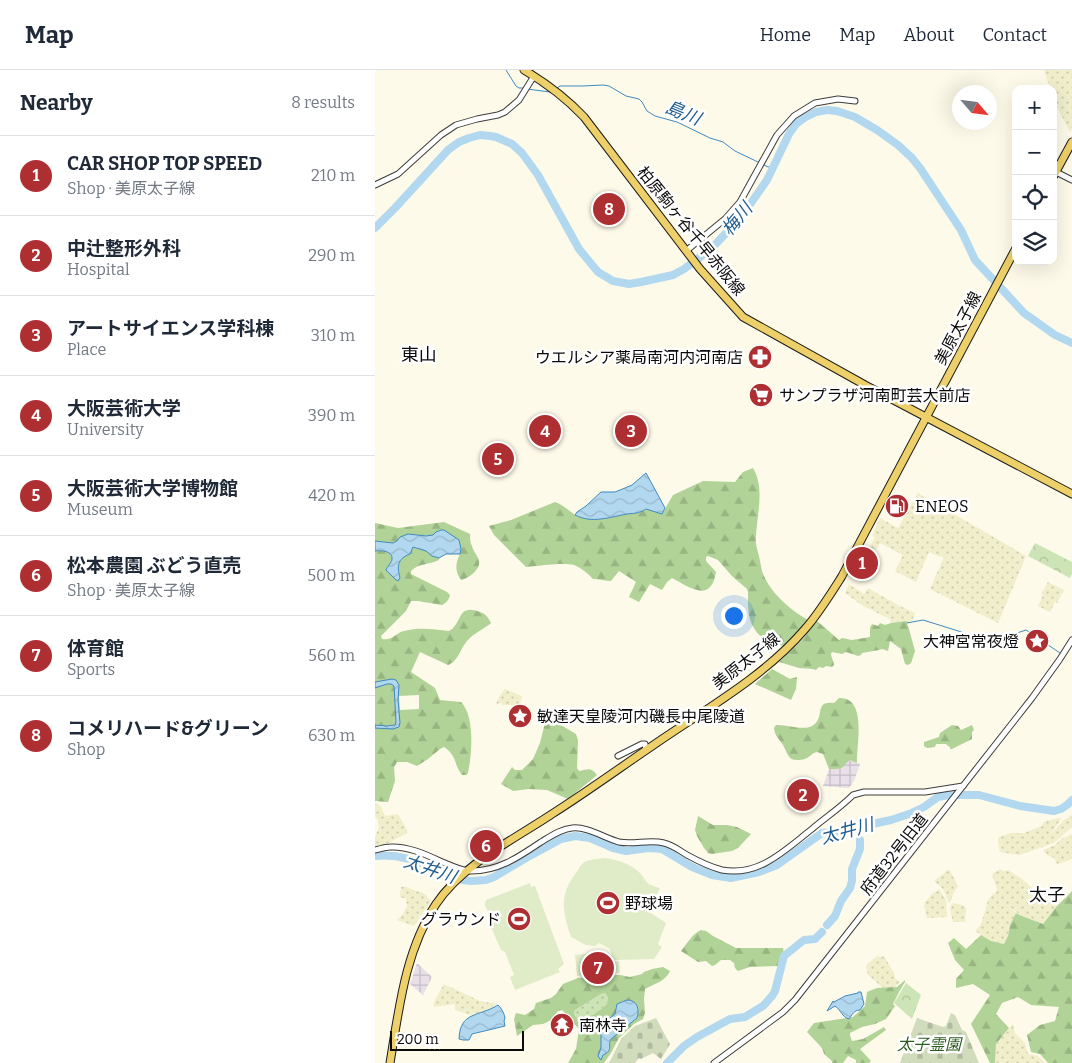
<!DOCTYPE html>
<meta charset="utf-8">
<style>
:root{--surface:#fff;--page:#f2f2f3;--text:#1f2937;--muted:#747a83;--line:#e0e1e3;--accent:#ae2f32}
body{margin:0;font-family:Bitter,"Noto Sans JP",serif;background:var(--page);color:var(--text)}
.controls{position:absolute;right:15px;top:15px;display:grid;overflow:hidden;border-radius:10px;box-shadow:0 5px 20px #0002}
.controls button{width:45px;height:45px;display:grid;place-items:center;padding:0;border:0;border-bottom:1px solid var(--line);background:var(--surface);color:var(--text);font:25px sans-serif}
.compass{position:absolute;left:577px;top:15px;width:45px;height:45px;border-radius:50%;background:var(--surface);box-shadow:0 5px 20px #0002;rotate:118deg}
.scale{position:absolute;left:15px;bottom:12px;width:134px;box-sizing:border-box;padding-left:5px;border:2px solid #0a0a0a;border-top:0;font-size:14px;line-height:18px;white-space:nowrap;color:#0a0a0a;-webkit-text-stroke:4px #fff;paint-order:stroke}
.you{position:absolute;left:358px;top:545px;width:18px;height:18px;margin:-12px;border:4px solid #fff;border-radius:50%;background:#1a73e8;box-shadow:0 0 0 8px #1a73e833}
.badge{display:grid;place-items:center;width:32px;height:32px;border-radius:50%;background:var(--accent);color:#fff;font-size:16px;font-weight:700}
.pin{position:absolute;translate:-50% -50%;border:2px solid #fff;box-shadow:0 1px 5px #0006}
.list{margin:0;padding:0;list-style:none}
h2{display:flex;justify-content:space-between;align-items:center;height:65px;margin:0;padding:0 20px;font-size:21px}
h2 small{font-size:16px;font-weight:400;color:var(--muted)}
.list li{display:grid;grid-template-columns:32px 1fr auto;gap:15px;align-items:center;box-sizing:border-box;height:80px;padding:0 20px;border-top:1px solid var(--line)}
.list b{display:block;font-size:19px;white-space:nowrap}
.list p{margin:0;font-size:16px;white-space:nowrap;color:var(--muted)}
.list em{font-size:16px;font-style:normal;color:var(--muted)}
.icon{flex:none;width:28px;height:28px;fill:none;stroke:currentColor;stroke-width:2;stroke-linecap:round;stroke-linejoin:round}
.map{position:relative;flex:none;width:697px;height:993px;overflow:hidden}
header{display:flex;align-items:center;gap:30px;box-sizing:border-box;height:70px;padding:0 25px;background:var(--surface);border-bottom:1px solid var(--line)}
header strong{font-size:24px}
nav{display:flex;gap:28px;margin-inline-start:auto;font-size:18px}
main{display:flex}
aside{flex:1;background:var(--surface)}
.map>svg:first-child{display:block}
.industrial{fill:url(#industrial-grid)}
.farmland{fill:url(#farmland-dots)}
.grass{fill:url(#grass-dots)}
.forest{fill:url(#forest-firs);fill-rule:evenodd}
.cemetery{fill:url(#cemetery-stones)}
.park{fill:url(#park-crowns)}
.pitch{fill:#dfecc7}
.water{fill:url(#water-waves);stroke:#3f8ac1}
.lines{fill:none;stroke-linecap:round;stroke-linejoin:round}
.stream{stroke:#3f8ac1;stroke-width:1}
.river{stroke:#b2d8f0;stroke-width:8}
.minor-casing{stroke:#3d3d3d;stroke-width:7}
.major-casing{stroke:#1b1b1b;stroke-width:9}
.minor{stroke:#fff;stroke-width:5}
.major{stroke:#edd069;stroke-width:7}
.labels{text-anchor:middle;dominant-baseline:central;stroke-width:5;stroke-linejoin:round;paint-order:stroke}
.street-label{font-size:16px;fill:#0a0a0a;stroke:#fff}
.poi-label{font-size:16px;fill:#0a0a0a;stroke:#fff;text-anchor:start}
.park-label{font-size:16px;font-style:italic;fill:#2c5b21;stroke:#fff}
.water-label{font-size:18px;font-style:italic;fill:#1f5c90;stroke:#fff}
.neighbourhood-label{font-size:18px;fill:#0a0a0a;stroke:#fff}
</style>
<header>
<strong>Map</strong>
<nav><a>Home</a><a>Map</a><a>About</a><a>Contact</a></nav>
</header>
<main>
<aside>
<h2>Nearby<small>8 results</small></h2>
<ul class="list">
<li><span class="badge">1</span><div><b>CAR SHOP TOP SPEED</b><p>Shop · 美原太子線</p></div><em>210 m</em></li>
<li><span class="badge">2</span><div><b>中辻整形外科</b><p>Hospital</p></div><em>290 m</em></li>
<li><span class="badge">3</span><div><b>アートサイエンス学科棟</b><p>Place</p></div><em>310 m</em></li>
<li><span class="badge">4</span><div><b>大阪芸術大学</b><p>University</p></div><em>390 m</em></li>
<li><span class="badge">5</span><div><b>大阪芸術大学博物館</b><p>Museum</p></div><em>420 m</em></li>
<li><span class="badge">6</span><div><b>松本農園 ぶどう直売</b><p>Shop · 美原太子線</p></div><em>500 m</em></li>
<li><span class="badge">7</span><div><b>体育館</b><p>Sports</p></div><em>560 m</em></li>
<li><span class="badge">8</span><div><b>コメリハード&amp;グリーン</b><p>Shop</p></div><em>630 m</em></li>
</ul>
</aside>
<div class="map">
<svg width="697" height="993" viewBox="0 0 697 993">
<defs>
<pattern id="industrial-grid" width="8" height="8" patternUnits="userSpaceOnUse" patternTransform="scale(1.25)"><rect width="8" height="8" fill="#e8dfe9"/><path d="M0 4h8M4 0v8" fill="none" stroke="#c6bec6"/></pattern>
<pattern id="farmland-dots" width="8" height="8" patternUnits="userSpaceOnUse" patternTransform="scale(1.25)"><rect width="8" height="8" fill="#f1eecc"/><path d="M2 2h.1M6 6h.1" fill="none" stroke="#cdcbae" stroke-width="1.8" stroke-linecap="round"/></pattern>
<pattern id="grass-dots" width="8" height="8" patternUnits="userSpaceOnUse" patternTransform="scale(1.25)"><rect width="8" height="8" fill="#cde4b6"/><path d="M2 2h.1M6 6h.1" fill="none" stroke="#afc29b" stroke-width="1.8" stroke-linecap="round"/></pattern>
<pattern id="forest-firs" width="22" height="20" patternUnits="userSpaceOnUse" patternTransform="scale(1.25)"><rect width="22" height="20" fill="#b1d397"/><path d="M5 1l3.5 6h-7zM16 11l3.5 6h-7z" fill="#97b481"/></pattern>
<pattern id="cemetery-stones" width="16" height="16" patternUnits="userSpaceOnUse" patternTransform="scale(1.25)"><rect width="16" height="16" fill="#d1dcbd"/><path d="M2 7V4a2 2 0 0 1 4 0v3zM10 15v-3a2 2 0 0 1 4 0v3z" fill="#b2bba1"/></pattern>
<pattern id="park-crowns" width="20" height="18" patternUnits="userSpaceOnUse" patternTransform="scale(1.25)"><rect width="20" height="18" fill="#cde4b6"/><path d="M2 6a3 3 0 1 1 6 0M12 15a3 3 0 1 1 6 0" fill="none" stroke="#afc29b"/></pattern>
<pattern id="water-waves" width="16" height="10" patternUnits="userSpaceOnUse" patternTransform="scale(1.25)"><rect width="16" height="10" fill="#b2d8f0"/><path d="M0 5q4-4 8 0t8 0" fill="none" stroke="#98b8cc"/></pattern>
</defs>
<rect width="100%" height="100%" fill="#fdfae9"/>
<g class="industrial">
<polygon points="475,690 485,694 479,711 474,718 448,716 454,699 463,699"/>
<polygon points="42,893 57,907 48,925 35,914"/>
</g>
<g class="farmland">
<polygon points="669,0 697,0 697,58 695,62 680,33 678,28 678,19 675,19"/>
<polygon points="543,423 651,486 623,553 555,519 569,487 566,486 565,487 554,482 541,512 520,501 528,485 505,473 501,480 494,478 500,467 497,466 505,448 523,458"/>
<polygon points="673,512 689,520 682,533 680,532 675,542 663,536 668,525 666,524"/>
<polygon points="474,514 489,524 493,518 523,535 540,543 537,551 532,553 530,551 516,553 515,549 488,536 470,523"/>
<polygon points="130,619 147,626 145,635 127,635 127,633 121,634 124,627"/>
<polygon points="0,733 5,735 10,746 23,744 32,760 32,763 10,775 0,777 0,767 4,757 3,750 0,747"/>
<polygon points="697,745 697,757 679,773 644,785 625,782 624,780 628,779 624,779 623,769 624,767 636,763 649,763 666,756 670,751 684,748 686,749 675,765 689,750"/>
<polygon points="697,764 697,788 695,790 687,793 682,794 679,788 672,785 668,780 680,775 686,769"/>
<polygon points="574,799 583,816 578,824 576,831 574,833 568,819 559,811"/>
<polygon points="625,799 628,801 633,800 646,808 670,830 682,836 668,854 647,846 630,834 641,843 635,855 633,866 629,874 616,871 600,861 606,854 613,830 622,820 617,804"/>
<polygon points="26,817 31,817 50,824 56,831 39,856 22,850 28,844 32,836 31,829 25,827"/>
<polygon points="564,819 571,830 572,847 552,848 549,836 550,832 557,824"/>
<polygon points="577,833 588,835 591,838 590,852 578,852 575,839"/>
<polygon points="502,886 506,887 509,886 519,903 520,908 525,912 514,923 493,905 491,895"/>
<polygon points="69,914 105,931 123,934 110,941 95,945 80,940 80,934 59,937 59,932"/>
<polygon points="638,954 640,963 650,973 653,984 663,986 670,993 620,993 621,974"/>
</g>
<path class="grass" d="M230,923C232,925 233,927 233,931C232,938 213,947 207,951C202,950 199,945 200,940L226,924Z"/>
<g class="forest">
<path d="M378,398C390,418 382,444 381,466C380,473 382,479 384,486C385,491 386,496 387,501C394,522 416,541 435,551L419,568L408,576C402,574 394,573 389,569C372,556 373,541 373,522L372,519L357,506L343,490L333,486L331,487V491L341,502C336,534 314,517 297,508L292,512L287,520L275,514L264,532L254,527L261,512L244,501L236,511C230,511 224,509 218,509C213,503 206,498 199,495C187,492 163,496 151,497L119,465L114,456L136,450L180,432C189,435 195,442 203,447L264,443C274,437 276,440 287,444L298,425L328,411L360,412L368,402Z"/>
<path d="M69,452L95,464C95,468 95,473 97,476C98,481 103,486 104,491C106,499 93,509 86,510C80,501 80,494 85,484L76,466L69,460L58,465L51,466L33,464L18,473L0,471V453L23,458Z"/>
<path d="M38,477L51,481L57,486L64,488V490C54,495 44,493 36,501V504L72,522L75,525C74,530 71,533 67,535L43,531H36L31,541L6,566L7,569C18,571 20,563 29,561C44,557 58,559 74,561C88,554 81,533 105,542C111,544 113,547 116,553C109,559 99,563 93,570C85,578 84,591 73,595L45,582L36,602L60,618L65,630L86,632C100,646 97,684 93,703L91,705H87C78,693 83,687 69,677L65,679L53,689L42,696L32,692H22L19,697L20,711L13,732L0,731V481C6,480 17,481 17,489C17,492 12,497 11,500L20,509L25,508C21,491 26,488 38,477ZM44,625V639L25,640L24,626Z"/>
<path d="M442,551L464,570L467,568L477,570L495,567V558L497,554L503,556L505,553L510,555L516,553L531,551L534,559L540,581L536,593L533,595L530,594L526,579L515,571L513,581L507,579L504,580L487,583L486,585L483,586L471,582L467,584L457,582L456,584C456,588 459,591 459,595L457,597L451,596L448,598L444,597L441,600C436,598 430,599 424,598C417,596 411,594 404,592L424,573Z"/>
<polygon points="397,599 415,609 422,607 421,619 416,630 380,614"/>
<path d="M464,628C493,627 481,676 482,693L475,690C472,692 470,695 468,697C464,700 458,699 454,699L448,684L442,682C437,683 436,686 432,688C430,689 426,690 424,690C413,691 413,684 408,675C404,668 400,667 399,658L401,655C411,654 428,661 437,656C451,648 438,630 459,633Z"/>
<path d="M170,653L186,655L201,664L203,670L202,698L204,701C213,699 216,697 222,705L193,729L172,720L154,719L138,721L126,714L137,697L140,700H147L158,689L165,673Z"/>
<polygon points="577,655 583,656 586,660 597,655 599,660 597,662 597,669 577,679 575,679 575,677 573,676 571,674 561,674 560,677 552,678 549,676 549,672 564,667 565,663"/>
<polygon points="323,746 338,755 352,755 362,757 376,764 363,778 357,781 337,784 333,783 329,778 322,766 320,760"/>
<polygon points="697,821 697,993 673,993 665,984 656,982 652,965 665,955 680,951 684,937 656,935 643,927 627,933 621,944 634,958 621,974 620,993 615,993 596,954 615,925 598,914 581,918 581,909 589,900 580,890 573,873 579,868 591,879 606,865 616,871 629,874 633,866 635,855 641,843 647,846 668,854 682,836"/>
<path d="M326,860L331,861L338,866L361,878H408C410,885 407,891 403,896L375,897L363,901L360,898L359,893L355,890H346L340,895L337,896L331,891L323,892L306,881C312,874 317,864 326,860Z"/>
<path d="M288,897L295,901C291,911 279,914 270,919L269,929L270,943L268,949L259,954L244,968L236,983L229,993H193L201,979L204,959L187,940L183,941L176,950L168,954L158,955L142,966L139,949L141,943L150,945L159,939L161,933L176,928L181,924L188,914L203,908L231,905H245L255,907L267,904L269,902L277,899ZM230,923C232,925 233,927 233,931C232,938 213,947 207,951H205C202,948 198,945 200,940L226,924ZM252,930C262,930 265,939 262,948L236,969C233,975 237,981 228,985L227,987L223,986L226,978V964L235,948L240,944L242,934Z"/>
<polygon points="530,910 530,912 524,922 518,934 520,936 511,949 500,954 487,957 475,963 475,965 477,971 488,969 509,957 511,960 485,979 496,991 494,993 481,993 481,990 473,986 468,993 457,993 457,991 449,984 447,978 432,962 439,953 478,947 490,936 492,922 502,918 522,917"/>
</g>
<g class="cemetery">
<polygon points="576,943 580,945 587,960 591,962 604,993 525,993 542,948 568,957 571,956"/>
<polygon points="281,948 295,974 286,989 278,983 266,989 264,988 260,993 234,993 246,969 260,956"/>
</g>
<g class="park">
<polygon points="660,473 697,492 697,504 695,508 653,486"/>
<polygon points="531,913 546,925 537,949 519,933"/>
</g>
<g class="pitch">
<path d="M230,788C244,790 256,794 266,804C269,807 270,812 274,814C277,816 281,817 285,818L274,842L291,853L283,874L287,877L279,889L240,890L237,887L235,879L224,873L220,876L211,875L196,867C187,839 184,824 203,800C204,798 205,796 207,794C212,789 223,789 230,788Z"/>
<polygon points="155,813 156,817 160,816 189,894 183,899 185,902 140,920 135,907 139,905 130,882 126,880 116,857 119,856 110,835 111,830"/>
<polygon points="231,882 234,883 235,892 244,891 245,903 232,902 202,906 200,885"/>
</g>
<g class="water">
<path d="M271,403L290,438L287,444L271,439C263,444 260,443 252,444C235,447 217,454 200,445L202,442L211,436L226,422H240L250,418L257,415Z"/>
<path d="M66,460H69L84,470L86,479L85,484H71L64,488L57,486L51,481L38,477L35,484C22,489 22,496 25,508L23,511L20,509L11,500C12,497 17,492 17,489C18,481 6,480 0,481V471L18,473L22,471L25,467L33,464L51,466L58,465L61,462Z"/>
<polygon points="17,609 21,610 24,615 23,630 25,653 24,657 18,659 0,658 0,655 12,656 20,655 21,652 19,616 16,614 12,614 0,618 0,612"/>
<path d="M483,922H486L489,934L485,940C479,940 477,945 474,949C467,947 466,940 460,936L452,941L458,931L459,932L470,926L483,923Z"/>
<path d="M252,930C262,930 265,939 262,948L236,969C232,976 239,980 228,985L226,990L225,989L223,986L226,978V964L235,948L240,944L242,934Z"/>
<path d="M123,935C127,939 129,943 130,948L129,951L130,956L97,964L94,970H88L84,969C85,941 104,947 123,935Z"/>
</g>
<g class="lines">
<g class="stream">
<polyline points="131,0 141,16 144,18 148,18"/>
<polyline points="182,18 185,16 208,16 228,15 234,16 251,26 264,29 267,32 272,41 280,46 302,52 335,68 348,72 360,81 385,93"/>
<polyline points="152,19 175,22"/>
<polyline points="389,95 393,97 398,96"/>
<polyline points="532,553 548,550 593,564 615,568 621,568 639,564 651,560 685,583"/>
</g>
<g class="river">
<polyline points="0,158 20,138 73,80 84,72 94,68 105,65 115,66 121,67 137,74 147,83 163,105 204,179 223,202 238,211 254,214 266,212 298,205 309,199 336,179 367,146 392,110 414,64 421,54 429,48 441,42 452,40 462,41 480,47 502,60 523,75 537,88 545,98 586,160 600,190 649,243 680,265 697,273"/>
<path d="M0,786C34,782 57,800 88,810L96,811L111,810L119,807L151,788L186,769L200,766L215,768L238,778L251,781L273,778L287,779L317,797L337,805L356,808L384,802L402,795L447,763L465,761L516,750L534,744L549,737L563,727L573,725H604L645,736L679,741L686,739L692,735L697,730"/>
<polyline points="452,855 460,846 466,831 475,818 477,811 477,799 485,779 485,770"/>
<polyline points="292,993 309,976 322,967 355,949 370,947 388,936 397,926 400,921 409,886 429,870 440,869 447,862"/>
</g>
<g class="minor-casing">
<g id="minor">
<polyline points="681,102 697,110"/>
<polyline points="0,115 23,104 66,65 81,55 102,49 123,45 130,42 144,30 159,6"/>
<polyline points="311,181 350,149 365,132 402,65 419,46 440,33 463,29 480,31"/>
<polyline points="243,686 267,674 270,674 271,680"/>
<path d="M0,780C5,779 10,777 15,777C32,776 50,784 65,791C75,795 84,800 94,801C122,802 144,787 166,772C176,766 186,759 197,758C211,756 230,768 244,772C259,775 274,769 289,773C298,775 305,781 312,785C323,791 335,797 347,800C384,807 410,780 437,759C450,748 465,738 478,725L489,722H550L588,716"/>
<polyline points="339,993 408,942 420,930 657,628 685,589 697,570"/>
</g>
</g>
<g class="major-casing">
<g id="major">
<path d="M149,0C171,13 191,28 209,47L325,199L368,247L490,315L697,424"/>
<polyline points="678,107 697,72"/>
<path d="M15,993C24,939 30,881 61,834C88,794 138,770 177,744C212,722 246,697 280,674C331,639 390,606 430,559C444,543 455,525 467,506L641,178"/>
</g>
</g>
<use href="#minor" class="minor"/>
<use href="#major" class="major"/>
</g>
<defs>
<g id="pharmacy-disc" transform="scale(1.25)"><circle r="9.5" fill="#ae2f32" stroke="#fff"/><path d="M-2-6h4v4h4v4h-4v4h-4v-4h-4v-4h4Z" fill="#fff"/></g>
<g id="supermarket-disc" transform="scale(1.25)"><circle r="9.5" fill="#ae2f32" stroke="#fff"/><path d="M-6-5.5h2.5l.6 2H6L4.5 2H-2.5L-4.4-4H-6ZM-1.5 3.2a1.3 1.3 0 1 0 .1 0ZM3 3.2a1.3 1.3 0 1 0 .1 0Z" fill="#fff"/></g>
<g id="fuel-disc" transform="scale(1.25)"><circle r="9.5" fill="#ae2f32" stroke="#fff"/><path d="M-5.5-6h7V0h2V4h1.3V-2.5L3-4.5l.8-.8L6-3V5H2.5V1h-1V6h-7ZM-4.2-4.7v3.2H.2V-4.7Z" fill="#fff"/></g>
<g id="sight-disc" transform="scale(1.25)"><circle r="9.5" fill="#ae2f32" stroke="#fff"/><path d="M0-6L1.8-2.2L6-1.7L2.9 1.2L3.7 5.4L0 3.3L-3.7 5.4L-2.9 1.2L-6-1.7L-1.8-2.2Z" fill="#fff"/></g>
<g id="stadium-disc" transform="scale(1.25)"><circle r="9.5" fill="#ae2f32" stroke="#fff"/><path d="M0-5a6.5 5 0 1 0 0 10a6.5 5 0 1 0 0-10ZM-3.5-1.8h7v3.6h-7Z" fill="#fff"/></g>
<g id="temple-disc" transform="scale(1.25)"><circle r="9.5" fill="#ae2f32" stroke="#fff"/><path d="M0-6L5-2H3V0L6.5 2.5H4V6H1.5V3h-3V6H-4V2.5H-6.5L-3 0V-2H-5Z" fill="#fff"/></g>
</defs>
<g fill-rule="evenodd">
<use href="#pharmacy-disc" x="385" y="287"/>
<use href="#supermarket-disc" x="386" y="325"/>
<use href="#fuel-disc" x="522" y="436"/>
<use href="#sight-disc" x="662" y="571"/>
<use href="#sight-disc" x="145" y="646"/>
<use href="#stadium-disc" x="233" y="833"/>
<use href="#stadium-disc" x="144" y="849"/>
<use href="#temple-disc" x="187" y="955"/>
</g>
<g class="labels">
<g class="street-label">
<text transform="translate(316 161) rotate(51)">柏原駒ヶ谷千早赤阪線</text>
<text transform="translate(583 258) rotate(-62)">美原太子線</text>
<text transform="translate(371 591) rotate(-38)">美原太子線</text>
<text transform="translate(519 784) rotate(-52)">府道32号旧道</text>
</g>
<g class="poi-label">
<text x="368" y="287" text-anchor="end">ウエルシア薬局南河内河南店</text>
<text x="404" y="325">サンプラザ河南町芸大前店</text>
<text x="540" y="436">ENEOS</text>
<text x="644" y="571" text-anchor="end">大神宮常夜燈</text>
<text x="162" y="646">敏達天皇陵河内磯長中尾陵道</text>
<text x="250" y="833">野球場</text>
<text x="126" y="849" text-anchor="end">グラウンド</text>
<text x="204" y="955">南林寺</text>
</g>
<g class="park-label">
<text x="554" y="974">太子霊園</text>
</g>
<g class="water-label">
<text transform="translate(308 43) rotate(22)">島川</text>
<text transform="translate(362 149) rotate(-50)">梅川</text>
<text transform="translate(472 761) rotate(-15)">太井川</text>
<text transform="translate(55 799) rotate(19)">太井川</text>
</g>
<g class="neighbourhood-label">
<text x="44" y="285">東山</text>
<text x="672" y="825">太子</text>
</g>
</g>
</svg>
<div class="controls">
<button>+</button>
<button>−</button>
<button><svg class="icon" aria-label="locate" viewBox="0 0 24 24"><circle cx="12" cy="12" r="6"/><path d="M12 2v4M12 18v4M2 12h4M18 12h4"/></svg></button>
<button><svg class="icon" aria-label="layers" viewBox="0 0 24 24"><path d="M12 4l9 5-9 5-9-5zM3 14l9 5 9-5"/></svg></button>
</div>
<svg class="compass" viewBox="-18 -18 36 36"><path d="M0-13l5 13h-10z" fill="#e53935"/><path d="M0 13l5-13h-10z" fill="#747a83"/></svg>
<div class="scale">200 m</div>
<div class="you"></div>
<div class="pin badge" style="left:487px;top:493px">1</div>
<div class="pin badge" style="left:428px;top:725px">2</div>
<div class="pin badge" style="left:256px;top:361px">3</div>
<div class="pin badge" style="left:170px;top:361px">4</div>
<div class="pin badge" style="left:123px;top:389px">5</div>
<div class="pin badge" style="left:111px;top:776px">6</div>
<div class="pin badge" style="left:223px;top:898px">7</div>
<div class="pin badge" style="left:234px;top:139px">8</div>
</div>
</main>
